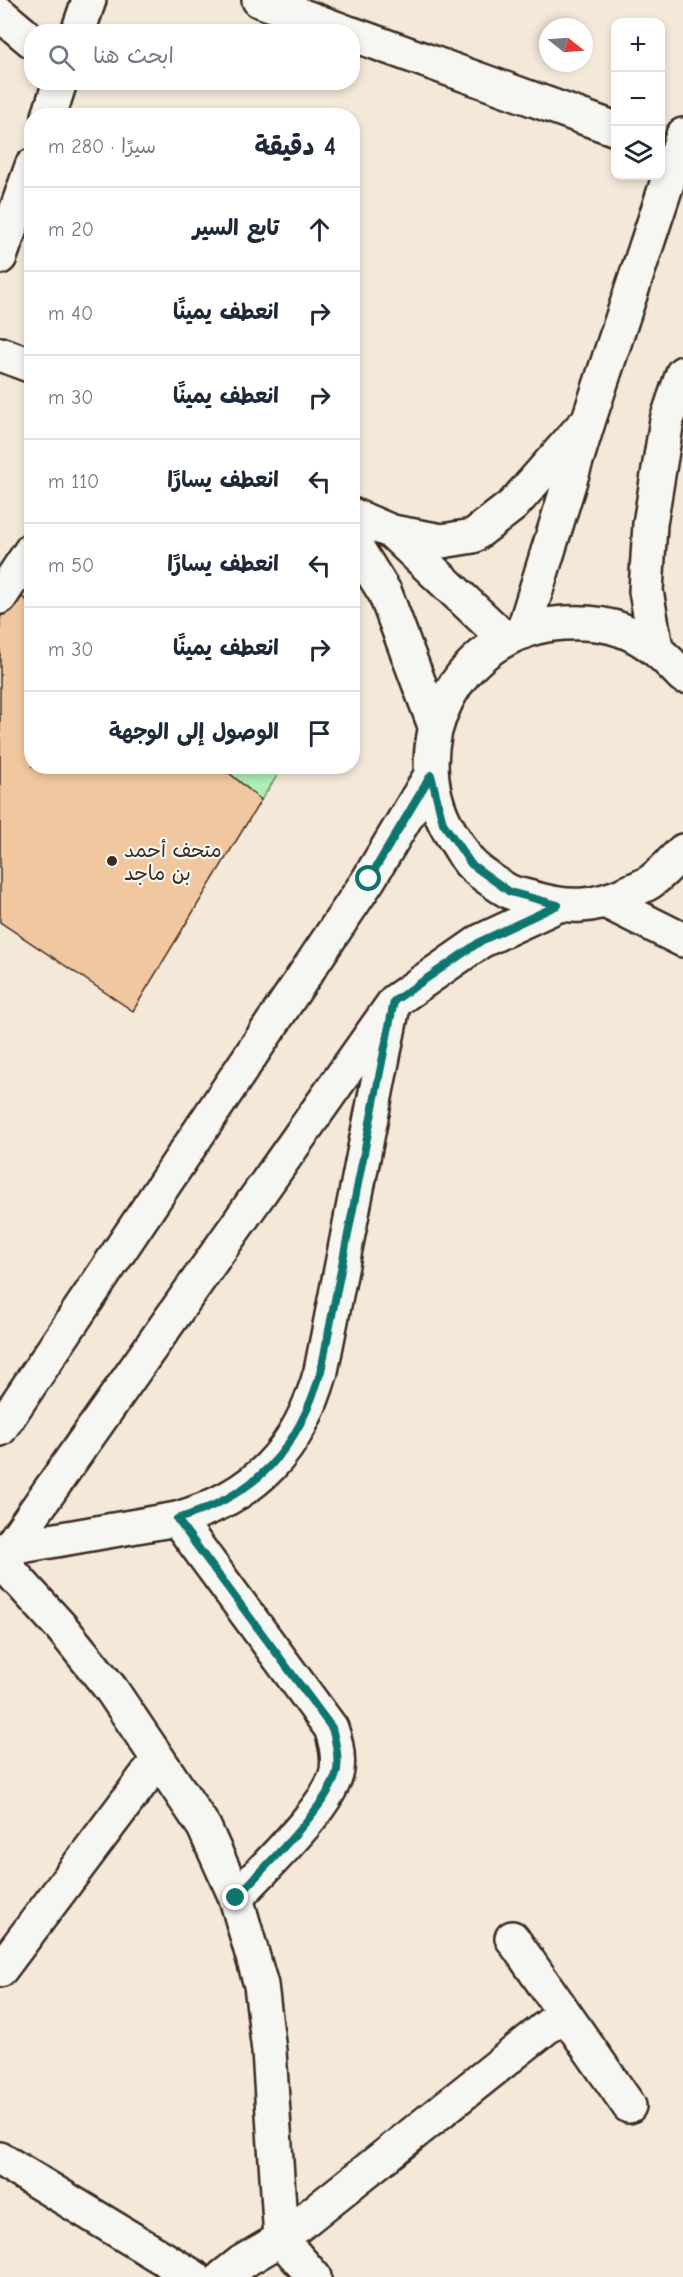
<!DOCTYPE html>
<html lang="ar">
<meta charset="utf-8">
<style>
:root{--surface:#fff;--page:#f6f6f7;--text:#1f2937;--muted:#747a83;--line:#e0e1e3}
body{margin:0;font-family:"Comic Neue","Playpen Sans Arabic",sans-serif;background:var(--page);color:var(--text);direction:rtl}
.controls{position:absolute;right:18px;top:18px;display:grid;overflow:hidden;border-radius:12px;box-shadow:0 3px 9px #0003}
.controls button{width:54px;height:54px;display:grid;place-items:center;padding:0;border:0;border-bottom:2px solid var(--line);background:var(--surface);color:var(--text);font:30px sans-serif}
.compass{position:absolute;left:539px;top:18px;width:54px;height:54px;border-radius:50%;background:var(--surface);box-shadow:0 3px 9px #0003;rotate:107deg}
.stop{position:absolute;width:18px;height:18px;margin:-14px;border:4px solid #0f766e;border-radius:50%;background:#fff}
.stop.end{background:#0f766e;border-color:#fff;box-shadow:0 2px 6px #0008}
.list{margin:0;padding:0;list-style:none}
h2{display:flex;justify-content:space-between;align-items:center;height:78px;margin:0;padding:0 24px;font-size:26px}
h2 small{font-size:20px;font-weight:400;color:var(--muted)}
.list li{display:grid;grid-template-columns:39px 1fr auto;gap:18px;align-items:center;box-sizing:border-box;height:84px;padding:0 24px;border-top:2px solid var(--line)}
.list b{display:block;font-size:22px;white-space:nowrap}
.list em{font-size:20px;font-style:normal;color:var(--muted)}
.icon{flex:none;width:33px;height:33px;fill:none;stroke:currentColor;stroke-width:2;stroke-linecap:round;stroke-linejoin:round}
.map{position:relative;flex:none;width:683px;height:2277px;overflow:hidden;direction:ltr}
.search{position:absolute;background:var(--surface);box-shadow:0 3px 9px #0003;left:24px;top:24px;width:336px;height:66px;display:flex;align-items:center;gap:15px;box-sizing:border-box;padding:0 21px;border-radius:24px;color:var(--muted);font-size:22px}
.panel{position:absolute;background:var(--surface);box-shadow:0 3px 9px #0003;left:24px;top:108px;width:336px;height:666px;border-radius:24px;direction:rtl}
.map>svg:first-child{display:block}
.green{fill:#afeeb5;stroke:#758c6a;stroke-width:1.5}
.building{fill:#f1c7a0;stroke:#3b2a1e;stroke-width:1.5}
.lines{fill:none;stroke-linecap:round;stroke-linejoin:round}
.minor-casing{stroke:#3b2a1e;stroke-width:38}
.minor{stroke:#f6f6f2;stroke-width:33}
.route{stroke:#0f766e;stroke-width:8}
.poi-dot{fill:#3b2a1e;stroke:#f6f6f2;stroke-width:2}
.labels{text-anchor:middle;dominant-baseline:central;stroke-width:4.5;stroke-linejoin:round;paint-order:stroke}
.poi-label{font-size:20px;fill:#3b2a1e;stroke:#f6f6f2;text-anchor:start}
</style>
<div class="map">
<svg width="683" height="2277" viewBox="0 0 683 2277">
<rect width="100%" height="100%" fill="#f4e8d9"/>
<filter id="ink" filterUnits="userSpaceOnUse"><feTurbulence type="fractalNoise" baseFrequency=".0167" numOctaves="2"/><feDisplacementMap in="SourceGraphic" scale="12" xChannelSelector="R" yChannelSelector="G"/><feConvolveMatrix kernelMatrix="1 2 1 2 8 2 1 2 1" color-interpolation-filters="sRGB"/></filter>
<g filter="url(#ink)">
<g class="green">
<polygon points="31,571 31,605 16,592"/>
<polygon points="221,767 283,767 261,800"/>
</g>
<polygon class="building" points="16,592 32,605 32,766 221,766 261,800 133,1011 0,922 0,618"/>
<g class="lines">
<g class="minor-casing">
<g id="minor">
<polyline points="259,0 346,32"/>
<polyline points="0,14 32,41"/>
<polyline points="78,32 89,0"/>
<polyline points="352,34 616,129"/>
<polyline points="49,116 60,82"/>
<polyline points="0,257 32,166"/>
<polyline points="0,354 32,366"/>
<polyline points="352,515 392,532 505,639"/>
<polyline points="392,532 442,541 473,536 513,505 582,427"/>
<polyline points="352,540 385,593 435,726"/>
<polyline points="0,597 32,549"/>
<polyline points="523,632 589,419 683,135"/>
<polyline points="656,648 646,591 650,524 667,420 683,373"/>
<path d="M683,676C665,657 647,639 622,630C604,623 583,622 564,623C457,629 394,751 455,840C460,847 464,856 470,863C477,871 500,887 510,892C517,895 525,896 532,898C570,909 593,908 629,892C636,889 644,886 650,882C662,874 672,861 683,851"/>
<polyline points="607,902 683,940"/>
<polyline points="0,1429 369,879 431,775"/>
<path d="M177,1519L331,1728C336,1742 339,1755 337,1770C333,1803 261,1871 236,1898"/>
<path d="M10,1548L177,1519C256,1496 299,1450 321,1371L392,1011"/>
<polyline points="0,1560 61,1627 111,1689 204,1827 236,1898 261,1985 269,2051 281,2239 314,2277"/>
<polyline points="0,1561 395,1001 481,941 558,905"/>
<polyline points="512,1938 629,2106"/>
<polyline points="0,1970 158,1760"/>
<polyline points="0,2159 194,2277"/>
<polyline points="223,2277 242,2262 281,2239 563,2014"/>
</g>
</g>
<use href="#minor" class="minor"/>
</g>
</g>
<g class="lines" filter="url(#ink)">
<path class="route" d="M236,1898C261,1870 332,1803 337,1770C339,1755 336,1742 332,1728L177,1519C257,1495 298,1450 321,1371L394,1001L481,941L558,905L510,892L471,864L443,823L431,775L369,879"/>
</g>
<circle class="poi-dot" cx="112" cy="861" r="6"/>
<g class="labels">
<g class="poi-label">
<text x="124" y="850">متحف أحمد<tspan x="124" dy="23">بن ماجد</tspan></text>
</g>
</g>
</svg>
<div class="controls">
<button>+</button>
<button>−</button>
<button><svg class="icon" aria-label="layers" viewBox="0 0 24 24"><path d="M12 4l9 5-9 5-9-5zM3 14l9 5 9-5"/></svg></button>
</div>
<svg class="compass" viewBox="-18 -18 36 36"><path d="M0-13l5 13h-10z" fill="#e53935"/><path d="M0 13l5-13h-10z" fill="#747a83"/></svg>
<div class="stop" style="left:369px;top:879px"></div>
<div class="stop end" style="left:236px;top:1898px"></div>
<div class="search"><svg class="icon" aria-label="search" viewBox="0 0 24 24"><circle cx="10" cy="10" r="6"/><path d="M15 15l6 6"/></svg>ابحث هنا</div>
<section class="panel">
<h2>4 دقيقة<small>سيرًا · 280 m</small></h2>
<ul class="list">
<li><svg class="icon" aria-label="ahead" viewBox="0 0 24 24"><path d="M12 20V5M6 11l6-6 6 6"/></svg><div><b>تابع السير</b></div><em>20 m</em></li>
<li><svg class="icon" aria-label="right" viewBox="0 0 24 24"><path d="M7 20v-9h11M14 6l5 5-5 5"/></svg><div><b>انعطف يمينًا</b></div><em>40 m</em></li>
<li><svg class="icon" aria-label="right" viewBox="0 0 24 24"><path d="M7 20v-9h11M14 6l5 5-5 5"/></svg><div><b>انعطف يمينًا</b></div><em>30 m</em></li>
<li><svg class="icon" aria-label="left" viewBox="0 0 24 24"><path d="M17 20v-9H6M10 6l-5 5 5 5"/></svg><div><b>انعطف يسارًا</b></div><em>110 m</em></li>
<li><svg class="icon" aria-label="left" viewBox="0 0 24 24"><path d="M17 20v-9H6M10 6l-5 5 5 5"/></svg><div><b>انعطف يسارًا</b></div><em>50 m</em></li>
<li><svg class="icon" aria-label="right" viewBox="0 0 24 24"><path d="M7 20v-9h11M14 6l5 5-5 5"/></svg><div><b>انعطف يمينًا</b></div><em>30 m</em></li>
<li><svg class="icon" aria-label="arrive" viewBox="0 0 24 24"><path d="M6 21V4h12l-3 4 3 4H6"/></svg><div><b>الوصول إلى الوجهة</b></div></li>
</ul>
</section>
</div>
